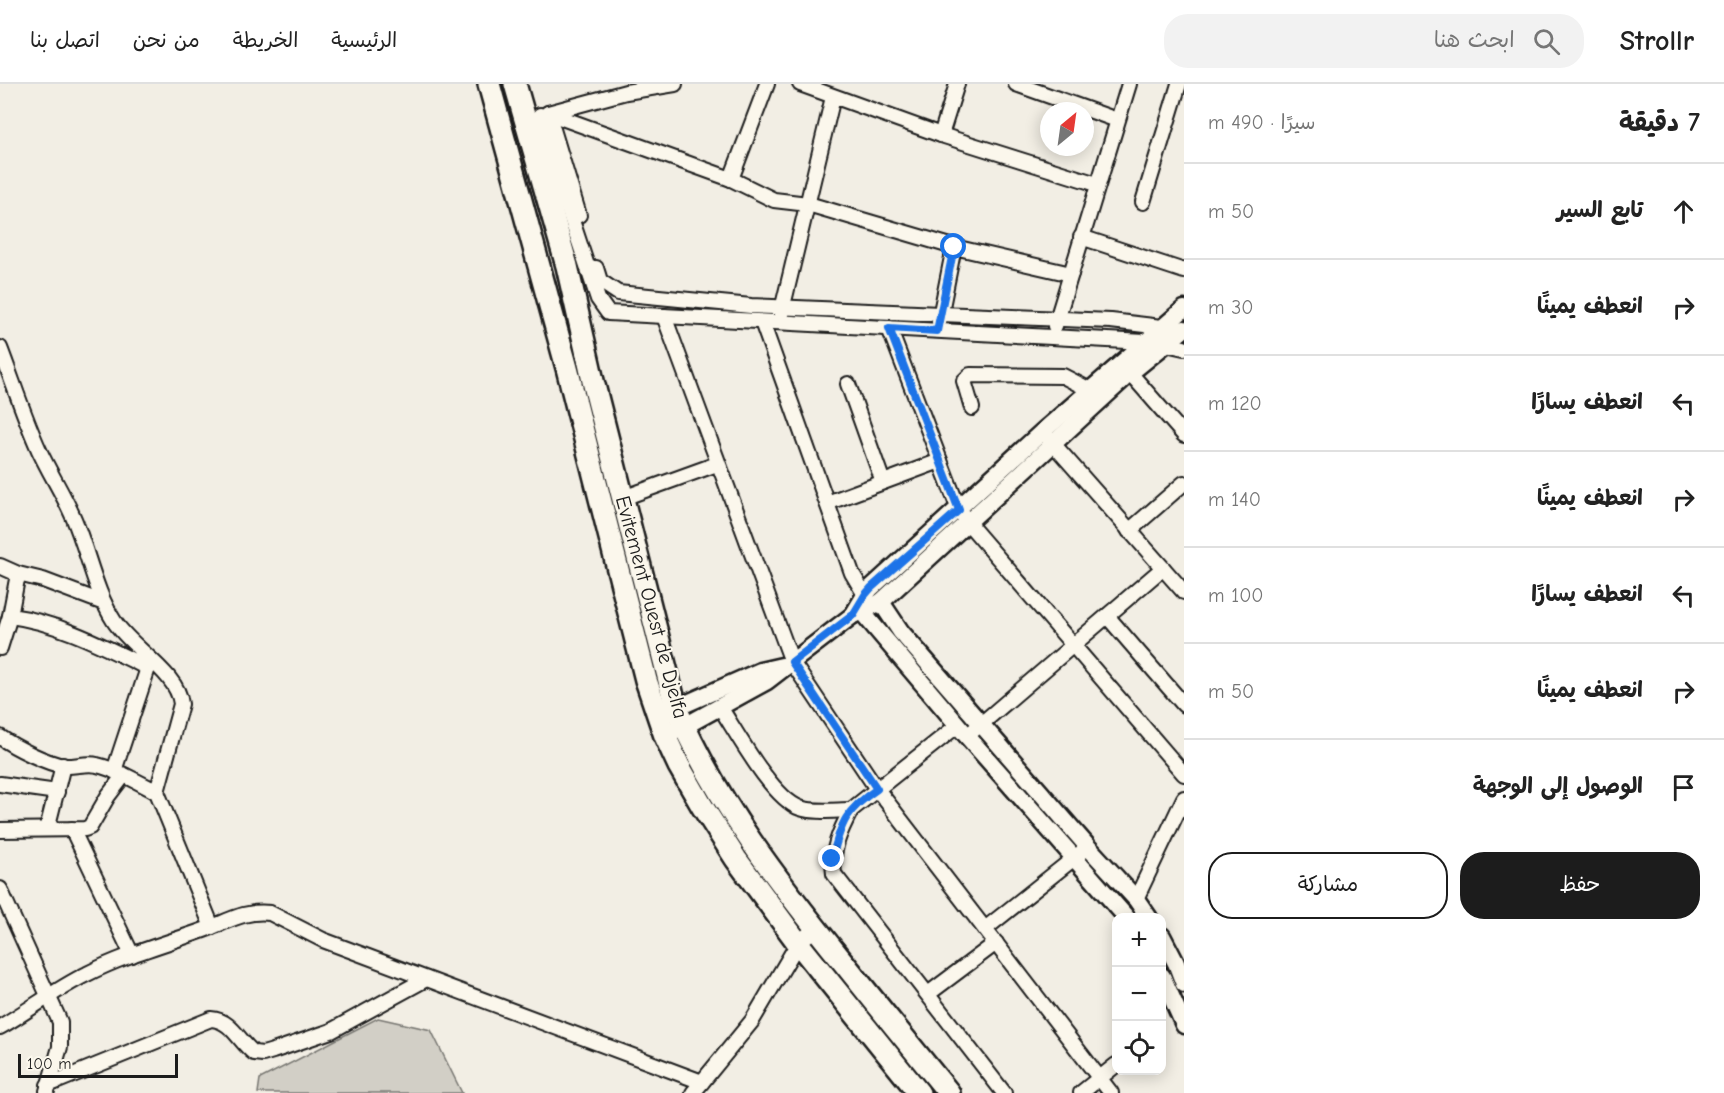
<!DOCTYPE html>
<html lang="ar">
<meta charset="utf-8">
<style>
:root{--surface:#fff;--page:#f2f2f2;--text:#222;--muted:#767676;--line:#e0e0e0;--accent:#1c1c1c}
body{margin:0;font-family:"Comic Neue","Playpen Sans Arabic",sans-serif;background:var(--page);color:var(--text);direction:rtl}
.controls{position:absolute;right:18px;bottom:18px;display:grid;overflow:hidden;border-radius:12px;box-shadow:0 3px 15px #0003}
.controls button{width:54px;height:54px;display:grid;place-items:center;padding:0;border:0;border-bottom:2px solid var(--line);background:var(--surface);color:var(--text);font:30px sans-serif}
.compass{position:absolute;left:1040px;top:18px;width:54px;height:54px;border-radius:50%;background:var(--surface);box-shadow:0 3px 15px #0003;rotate:29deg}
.scale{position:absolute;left:18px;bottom:15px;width:160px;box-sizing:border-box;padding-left:6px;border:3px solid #1c1c1c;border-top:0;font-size:16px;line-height:21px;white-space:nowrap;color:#1c1c1c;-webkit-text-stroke:4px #fbf7ec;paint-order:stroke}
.stop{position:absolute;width:18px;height:18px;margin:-14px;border:4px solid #1a73e8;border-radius:50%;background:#fff}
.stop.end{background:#1a73e8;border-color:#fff;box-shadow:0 2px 6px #0008}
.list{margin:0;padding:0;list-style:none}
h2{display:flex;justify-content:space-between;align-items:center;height:78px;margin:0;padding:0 24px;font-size:26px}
h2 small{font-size:20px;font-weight:400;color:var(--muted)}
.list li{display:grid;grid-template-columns:39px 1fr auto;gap:18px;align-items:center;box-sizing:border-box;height:96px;padding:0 24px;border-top:2px solid var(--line)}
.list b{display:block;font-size:22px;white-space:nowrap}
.list em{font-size:20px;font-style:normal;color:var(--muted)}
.actions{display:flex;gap:12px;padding:18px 24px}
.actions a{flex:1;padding:14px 0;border:2px solid var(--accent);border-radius:24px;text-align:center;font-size:21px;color:var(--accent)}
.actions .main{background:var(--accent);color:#fff}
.icon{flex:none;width:33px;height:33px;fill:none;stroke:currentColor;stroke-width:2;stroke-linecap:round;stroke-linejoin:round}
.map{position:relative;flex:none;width:1184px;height:1009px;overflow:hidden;direction:ltr}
header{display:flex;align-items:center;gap:36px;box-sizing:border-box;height:84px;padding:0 30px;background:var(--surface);border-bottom:2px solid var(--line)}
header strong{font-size:28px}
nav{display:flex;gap:33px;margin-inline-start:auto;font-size:21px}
.search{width:420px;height:54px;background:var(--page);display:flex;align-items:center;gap:15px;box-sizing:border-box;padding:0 21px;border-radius:24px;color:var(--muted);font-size:22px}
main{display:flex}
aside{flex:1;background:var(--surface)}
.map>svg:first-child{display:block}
.green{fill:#d2cfc6;stroke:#777671;stroke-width:1.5}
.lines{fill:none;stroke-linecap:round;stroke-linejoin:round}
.minor-casing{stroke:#1c1c1c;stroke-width:18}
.tertiary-casing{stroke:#1c1c1c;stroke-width:21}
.trunk-casing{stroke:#1c1c1c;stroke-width:26}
.minor{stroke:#fbf7ec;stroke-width:14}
.tertiary{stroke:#fbf7ec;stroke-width:16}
.trunk{stroke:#fbf7ec;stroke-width:21}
.route{stroke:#1a73e8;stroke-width:8}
.labels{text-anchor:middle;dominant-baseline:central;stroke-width:4.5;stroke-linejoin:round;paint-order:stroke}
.street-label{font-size:21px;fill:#1c1c1c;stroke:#fbf7ec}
</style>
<header>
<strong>Strollr</strong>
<div class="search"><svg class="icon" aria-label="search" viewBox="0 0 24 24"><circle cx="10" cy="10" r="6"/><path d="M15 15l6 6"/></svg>ابحث هنا</div>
<nav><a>الرئيسية</a><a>الخريطة</a><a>من نحن</a><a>اتصل بنا</a></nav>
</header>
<main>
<aside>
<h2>7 دقيقة<small>سيرًا · 490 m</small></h2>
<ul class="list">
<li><svg class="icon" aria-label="ahead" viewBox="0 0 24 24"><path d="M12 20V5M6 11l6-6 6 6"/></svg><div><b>تابع السير</b></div><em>50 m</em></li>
<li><svg class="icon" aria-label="right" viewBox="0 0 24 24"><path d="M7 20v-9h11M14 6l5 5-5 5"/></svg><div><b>انعطف يمينًا</b></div><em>30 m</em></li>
<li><svg class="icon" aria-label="left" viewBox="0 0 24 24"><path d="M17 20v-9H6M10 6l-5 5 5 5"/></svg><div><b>انعطف يسارًا</b></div><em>120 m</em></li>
<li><svg class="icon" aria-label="right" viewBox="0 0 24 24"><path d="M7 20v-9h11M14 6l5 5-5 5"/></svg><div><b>انعطف يمينًا</b></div><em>140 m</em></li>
<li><svg class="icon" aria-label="left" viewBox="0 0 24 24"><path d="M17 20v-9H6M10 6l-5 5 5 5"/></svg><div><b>انعطف يسارًا</b></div><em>100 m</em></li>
<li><svg class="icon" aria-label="right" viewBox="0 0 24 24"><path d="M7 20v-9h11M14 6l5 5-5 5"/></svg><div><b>انعطف يمينًا</b></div><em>50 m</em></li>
<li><svg class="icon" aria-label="arrive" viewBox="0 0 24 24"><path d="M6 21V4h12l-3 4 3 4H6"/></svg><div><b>الوصول إلى الوجهة</b></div></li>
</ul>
<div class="actions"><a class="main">حفظ</a><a>مشاركة</a></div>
</aside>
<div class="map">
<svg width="1184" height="1009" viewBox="0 0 1184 1009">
<rect width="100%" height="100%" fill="#f2eee4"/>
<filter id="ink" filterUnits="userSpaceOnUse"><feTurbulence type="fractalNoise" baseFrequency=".0167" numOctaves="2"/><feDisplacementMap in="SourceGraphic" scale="12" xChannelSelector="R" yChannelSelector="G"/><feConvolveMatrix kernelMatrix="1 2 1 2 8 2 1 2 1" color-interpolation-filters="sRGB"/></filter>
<g filter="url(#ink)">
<polygon class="green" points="378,934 431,946 462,1009 258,1009 260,995"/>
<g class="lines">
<g class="minor-casing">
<g id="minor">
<polyline points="800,0 941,51 1097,100"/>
<polyline points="1016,0 1117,36"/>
<polyline points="548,29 731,95 767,0"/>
<polyline points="548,29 626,8 675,0"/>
<polyline points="540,31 555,85 598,215 608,229 1145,258 1166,260 1184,264"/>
<polyline points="549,32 579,131"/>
<polyline points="941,51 957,0"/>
<polyline points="731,95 774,116 808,120 954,163 1071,190"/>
<polyline points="1143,118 1179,0"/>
<polyline points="1081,153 1184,187"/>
<polyline points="596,184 600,197 618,209 751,222 1111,237 1170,244"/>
<polyline points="781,230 833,13"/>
<polyline points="664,232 792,578 877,705 1111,1009"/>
<polyline points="762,238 852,489 865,511"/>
<polyline points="939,238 954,163"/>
<polyline points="1055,242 1129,0"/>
<polyline points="889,244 959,426 968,439 1184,690"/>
<path d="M0,264C13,298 24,333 39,366C50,390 64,411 74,435C88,468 95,507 114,537C132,565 178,589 181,620L157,708C138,698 118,686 97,681C87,678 75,683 64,682C46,679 16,664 0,653"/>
<polyline points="1124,282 1184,351"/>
<polyline points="848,300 883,398"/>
<polyline points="972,324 964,297 970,291 1063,292 1090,306"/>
<polyline points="1048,354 1184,508"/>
<polyline points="623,414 717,380"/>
<polyline points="827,419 940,377"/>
<polyline points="1129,447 1184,399"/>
<path d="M0,482L18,490L10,532C58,538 105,563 148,584L151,577"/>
<polyline points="18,490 43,496 104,519"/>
<polyline points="1107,532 1184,621"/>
<polyline points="0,564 10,532"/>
<path d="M720,623C737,649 772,714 800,724C814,729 836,726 851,726"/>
<path d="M958,641L851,726C840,747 831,766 834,790L1004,1009"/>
<polyline points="967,652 1163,484"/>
<polyline points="114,687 148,584"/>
<polyline points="0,700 57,708"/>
<polyline points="157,708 212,843"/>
<polyline points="47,745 63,681"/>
<polyline points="72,745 132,871"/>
<polyline points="0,746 85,745 90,743 108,712 124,691"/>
<polyline points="0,805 60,938 60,963 47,1007"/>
<polyline points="1136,815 1184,714"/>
<polyline points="985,845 1088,763"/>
<polyline points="928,910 996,859"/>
<path d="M0,943C30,926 56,905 87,890C124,871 165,860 204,846C227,838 244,826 270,829L323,856L702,998"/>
<path d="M48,1001L211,935C232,936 239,958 254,969L263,970L273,967L331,947L426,895"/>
<polyline points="693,1009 752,937 798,859 816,844"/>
<polyline points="1081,1009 1116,981"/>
</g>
</g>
<g class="tertiary-casing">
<g id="tertiary">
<polyline points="881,518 901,548 1088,763 1136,815 1149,834"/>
<polyline points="862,528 967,652 1127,834"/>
<polyline points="853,531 865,511 871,504 1042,348 1184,225"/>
<polyline points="665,629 760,587 782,582"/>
<polyline points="674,648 767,597 853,531 881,518 1130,289 1184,245"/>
<polyline points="1162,852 1176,879 1184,900"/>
<polyline points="1162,892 1184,941"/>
</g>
</g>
<g class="trunk-casing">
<g id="trunk">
<polyline points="489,0 567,284 646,596 665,652 679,682 702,722 736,775 798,859 919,1009"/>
<path d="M515,0L567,182L593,297L676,624C717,719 779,799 843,878C878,922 913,965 949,1009"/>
</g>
</g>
<use href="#minor" class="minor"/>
<use href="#tertiary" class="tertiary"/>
<use href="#trunk" class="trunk"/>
</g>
</g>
<g class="lines" filter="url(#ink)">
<path class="route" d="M832,775C841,738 846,726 877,705L792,578L853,531L865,511L871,504L959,426L889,244L937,247L954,163"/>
</g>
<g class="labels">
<g class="street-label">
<text transform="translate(652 523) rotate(75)">Evitement Ouest de Djelfa</text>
</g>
</g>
</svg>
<div class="controls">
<button>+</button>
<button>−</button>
<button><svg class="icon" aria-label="locate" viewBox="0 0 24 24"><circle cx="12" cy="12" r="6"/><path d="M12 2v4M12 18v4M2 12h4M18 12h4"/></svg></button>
</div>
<svg class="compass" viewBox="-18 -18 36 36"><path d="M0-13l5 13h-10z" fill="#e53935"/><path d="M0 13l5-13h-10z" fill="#767676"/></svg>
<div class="scale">100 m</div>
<div class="stop" style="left:954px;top:163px"></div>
<div class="stop end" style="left:832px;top:775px"></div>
</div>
</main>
